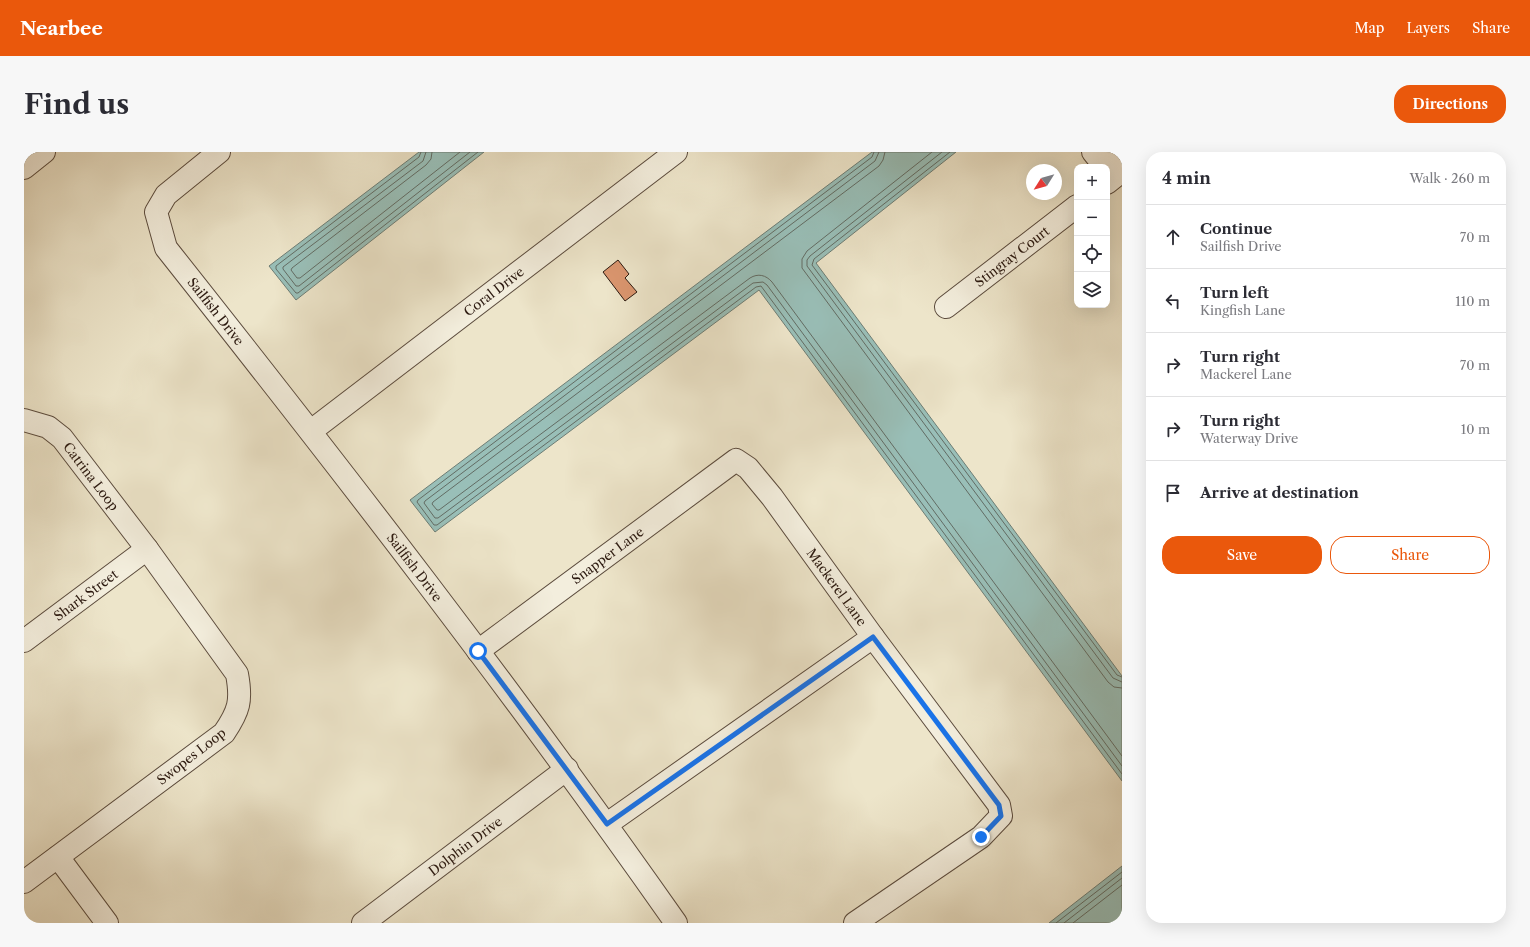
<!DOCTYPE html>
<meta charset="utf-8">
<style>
:root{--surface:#fff;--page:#f7f7f7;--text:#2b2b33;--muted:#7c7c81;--line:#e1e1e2;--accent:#ea580c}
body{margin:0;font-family:"Libre Caslon Text",serif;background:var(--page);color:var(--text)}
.controls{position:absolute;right:12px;top:12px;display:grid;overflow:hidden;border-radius:8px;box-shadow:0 4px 16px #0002}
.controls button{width:36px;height:36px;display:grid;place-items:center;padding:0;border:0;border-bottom:1px solid var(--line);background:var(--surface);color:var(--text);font:20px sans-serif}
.compass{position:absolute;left:1002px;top:12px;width:36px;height:36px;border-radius:50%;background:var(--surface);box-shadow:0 4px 16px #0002;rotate:233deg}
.stop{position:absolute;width:12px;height:12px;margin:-9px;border:3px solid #1a73e8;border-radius:50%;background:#fff}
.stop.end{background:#1a73e8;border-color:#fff;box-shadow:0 1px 4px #0008}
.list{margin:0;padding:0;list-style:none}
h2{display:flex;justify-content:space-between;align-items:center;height:52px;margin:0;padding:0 16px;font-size:17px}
h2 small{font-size:13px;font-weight:400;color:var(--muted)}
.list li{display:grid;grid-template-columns:26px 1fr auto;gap:12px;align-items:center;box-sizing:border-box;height:64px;padding:0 16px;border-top:1px solid var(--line)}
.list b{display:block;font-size:15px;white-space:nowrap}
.list p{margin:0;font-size:13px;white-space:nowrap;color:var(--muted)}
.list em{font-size:13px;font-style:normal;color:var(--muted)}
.actions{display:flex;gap:8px;padding:12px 16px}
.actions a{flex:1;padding:9px 0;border:1px solid var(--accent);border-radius:16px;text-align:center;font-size:14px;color:var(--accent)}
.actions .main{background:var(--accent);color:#fff}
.icon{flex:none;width:22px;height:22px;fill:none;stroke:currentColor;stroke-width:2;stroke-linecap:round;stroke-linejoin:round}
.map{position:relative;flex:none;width:1098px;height:771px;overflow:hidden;border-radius:16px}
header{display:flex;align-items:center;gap:24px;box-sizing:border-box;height:56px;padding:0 20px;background:var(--accent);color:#fff}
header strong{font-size:19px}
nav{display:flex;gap:22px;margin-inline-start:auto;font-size:14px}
.intro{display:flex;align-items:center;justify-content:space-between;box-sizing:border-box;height:96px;padding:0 24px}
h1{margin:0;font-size:28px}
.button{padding:10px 18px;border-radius:16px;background:var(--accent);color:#fff;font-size:14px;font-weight:700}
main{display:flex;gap:24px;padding:0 24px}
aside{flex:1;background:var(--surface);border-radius:16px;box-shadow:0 4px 16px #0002}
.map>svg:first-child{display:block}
.water{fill:#99bfb8;stroke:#6d7d75}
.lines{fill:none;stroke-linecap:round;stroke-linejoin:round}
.shore{stroke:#626c64;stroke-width:1}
.building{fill:#db966f;stroke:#2b1910}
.street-casing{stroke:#5c4c3e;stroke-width:24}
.street{stroke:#f3eedd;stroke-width:22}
.route{stroke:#1a73e8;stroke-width:5}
.labels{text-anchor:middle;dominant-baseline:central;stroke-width:3;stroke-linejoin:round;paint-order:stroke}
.street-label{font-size:13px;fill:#2b1910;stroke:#f3eedd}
</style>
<header>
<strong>Nearbee</strong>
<nav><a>Map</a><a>Layers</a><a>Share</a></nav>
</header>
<div class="intro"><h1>Find us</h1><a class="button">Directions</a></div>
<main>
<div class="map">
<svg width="1098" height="771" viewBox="0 0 1098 771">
<rect width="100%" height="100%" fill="#ede5ca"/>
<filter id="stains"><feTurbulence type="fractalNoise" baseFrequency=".005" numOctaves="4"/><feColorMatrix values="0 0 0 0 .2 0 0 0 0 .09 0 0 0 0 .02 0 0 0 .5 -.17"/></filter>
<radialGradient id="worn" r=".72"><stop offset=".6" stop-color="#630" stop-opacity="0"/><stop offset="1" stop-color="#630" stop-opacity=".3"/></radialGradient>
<g class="water">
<polygon points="395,0 460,0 272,148 245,114"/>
<polygon points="848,0 932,0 792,111 1098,524 1098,629 735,138 411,380 386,348"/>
<polygon points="1098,714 1098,771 1025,771"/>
</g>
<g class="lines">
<g class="shore">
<polyline points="397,0 395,5 252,114 252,117 272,141 274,141 454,0"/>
<polyline points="402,0 399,9 259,115 259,117 272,134 275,134 446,0"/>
<polyline points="408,0 407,7 402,13 268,116 267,118 273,126 276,126 436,0"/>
<polyline points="850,0 848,5 394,348 393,350 410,373 413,373 732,135 737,134 1098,622"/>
<polyline points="855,0 851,9 401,349 400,351 411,366 414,366 729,131 739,130 743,133 1098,614"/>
<path d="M861,0L859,8L855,14L409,350L408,352L413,358H415L726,126C734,121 742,123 748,130L1098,604"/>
<polyline points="908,0 783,99 778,107 778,116 1084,530 1090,535 1098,536"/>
<polyline points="918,0 786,104 783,108 783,114 1089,526 1098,530"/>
<polyline points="926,0 790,107 788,113 1093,523 1098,525"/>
<polyline points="1032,771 1098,720"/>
<polyline points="1040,771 1098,726"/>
<polyline points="1049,771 1098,733"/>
</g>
</g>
<polygon class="building" points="594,108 605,122 601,126 613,140 601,149 579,120"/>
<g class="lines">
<g class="street-casing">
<g id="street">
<path id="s1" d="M195,0L142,43L132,60L142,96C317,317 490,540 652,771"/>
<polyline points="1069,0 1073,5 1098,12"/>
<polyline points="0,16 20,0"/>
<polyline points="1083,31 1098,19"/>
<path id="s2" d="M922,155L1053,54"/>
<path id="s3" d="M0,268L24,275L38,286L123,397L213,522C218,549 215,559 200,581L0,730"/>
<path id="s4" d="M287,279L652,0"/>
<path id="s5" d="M0,489L123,397"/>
<path id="s6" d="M454,499L712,308L724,316L748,345L849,485L975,653L977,664L957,685L831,771"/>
<polyline points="583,672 849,485"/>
<polyline points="34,705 83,771"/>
<path id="s7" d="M339,771L543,617"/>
</g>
</g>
<use href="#street" class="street"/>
</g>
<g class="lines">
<polyline class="route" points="454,499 583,672 849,485 975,653 977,664 957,685"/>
</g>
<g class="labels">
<g class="street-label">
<text stroke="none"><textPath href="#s2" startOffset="83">Stingray Court</textPath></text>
<text stroke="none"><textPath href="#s4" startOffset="230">Coral Drive</textPath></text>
<text stroke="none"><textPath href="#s1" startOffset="206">Sailfish Drive</textPath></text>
<text stroke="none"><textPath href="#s3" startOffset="91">Catrina Loop</textPath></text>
<text stroke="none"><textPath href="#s6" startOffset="161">Snapper Lane</textPath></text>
<text stroke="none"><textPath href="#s1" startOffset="530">Sailfish Drive</textPath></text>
<text stroke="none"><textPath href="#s6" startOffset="484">Mackerel Lane</textPath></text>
<text stroke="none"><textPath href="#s5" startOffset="77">Shark Street</textPath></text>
<text transform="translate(167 604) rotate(-38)">Swopes Loop</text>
<text stroke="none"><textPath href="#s7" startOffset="128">Dolphin Drive</textPath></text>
</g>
</g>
<rect width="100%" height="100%" filter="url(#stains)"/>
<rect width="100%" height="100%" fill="url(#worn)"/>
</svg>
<div class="controls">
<button>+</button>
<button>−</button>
<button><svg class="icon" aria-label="locate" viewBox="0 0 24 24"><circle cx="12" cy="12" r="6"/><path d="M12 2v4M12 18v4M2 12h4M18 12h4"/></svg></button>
<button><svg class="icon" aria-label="layers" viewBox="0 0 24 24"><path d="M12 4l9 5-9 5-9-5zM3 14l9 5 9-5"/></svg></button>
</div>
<svg class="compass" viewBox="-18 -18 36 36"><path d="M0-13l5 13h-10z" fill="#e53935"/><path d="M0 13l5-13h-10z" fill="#7c7c81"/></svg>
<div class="stop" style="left:454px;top:499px"></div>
<div class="stop end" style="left:957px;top:685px"></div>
</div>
<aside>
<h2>4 min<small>Walk · 260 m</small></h2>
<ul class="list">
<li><svg class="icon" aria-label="ahead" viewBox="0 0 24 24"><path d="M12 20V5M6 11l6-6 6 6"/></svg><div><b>Continue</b><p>Sailfish Drive</p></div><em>70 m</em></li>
<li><svg class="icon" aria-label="left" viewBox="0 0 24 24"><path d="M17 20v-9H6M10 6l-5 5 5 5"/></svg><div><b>Turn left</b><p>Kingfish Lane</p></div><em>110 m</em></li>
<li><svg class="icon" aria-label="right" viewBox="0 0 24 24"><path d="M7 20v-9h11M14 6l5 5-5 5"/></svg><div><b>Turn right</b><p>Mackerel Lane</p></div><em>70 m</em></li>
<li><svg class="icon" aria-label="right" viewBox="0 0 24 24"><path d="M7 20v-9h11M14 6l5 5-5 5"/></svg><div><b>Turn right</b><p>Waterway Drive</p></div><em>10 m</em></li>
<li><svg class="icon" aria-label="arrive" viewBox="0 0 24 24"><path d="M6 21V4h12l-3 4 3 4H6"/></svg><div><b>Arrive at destination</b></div></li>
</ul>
<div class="actions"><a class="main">Save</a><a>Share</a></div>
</aside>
</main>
